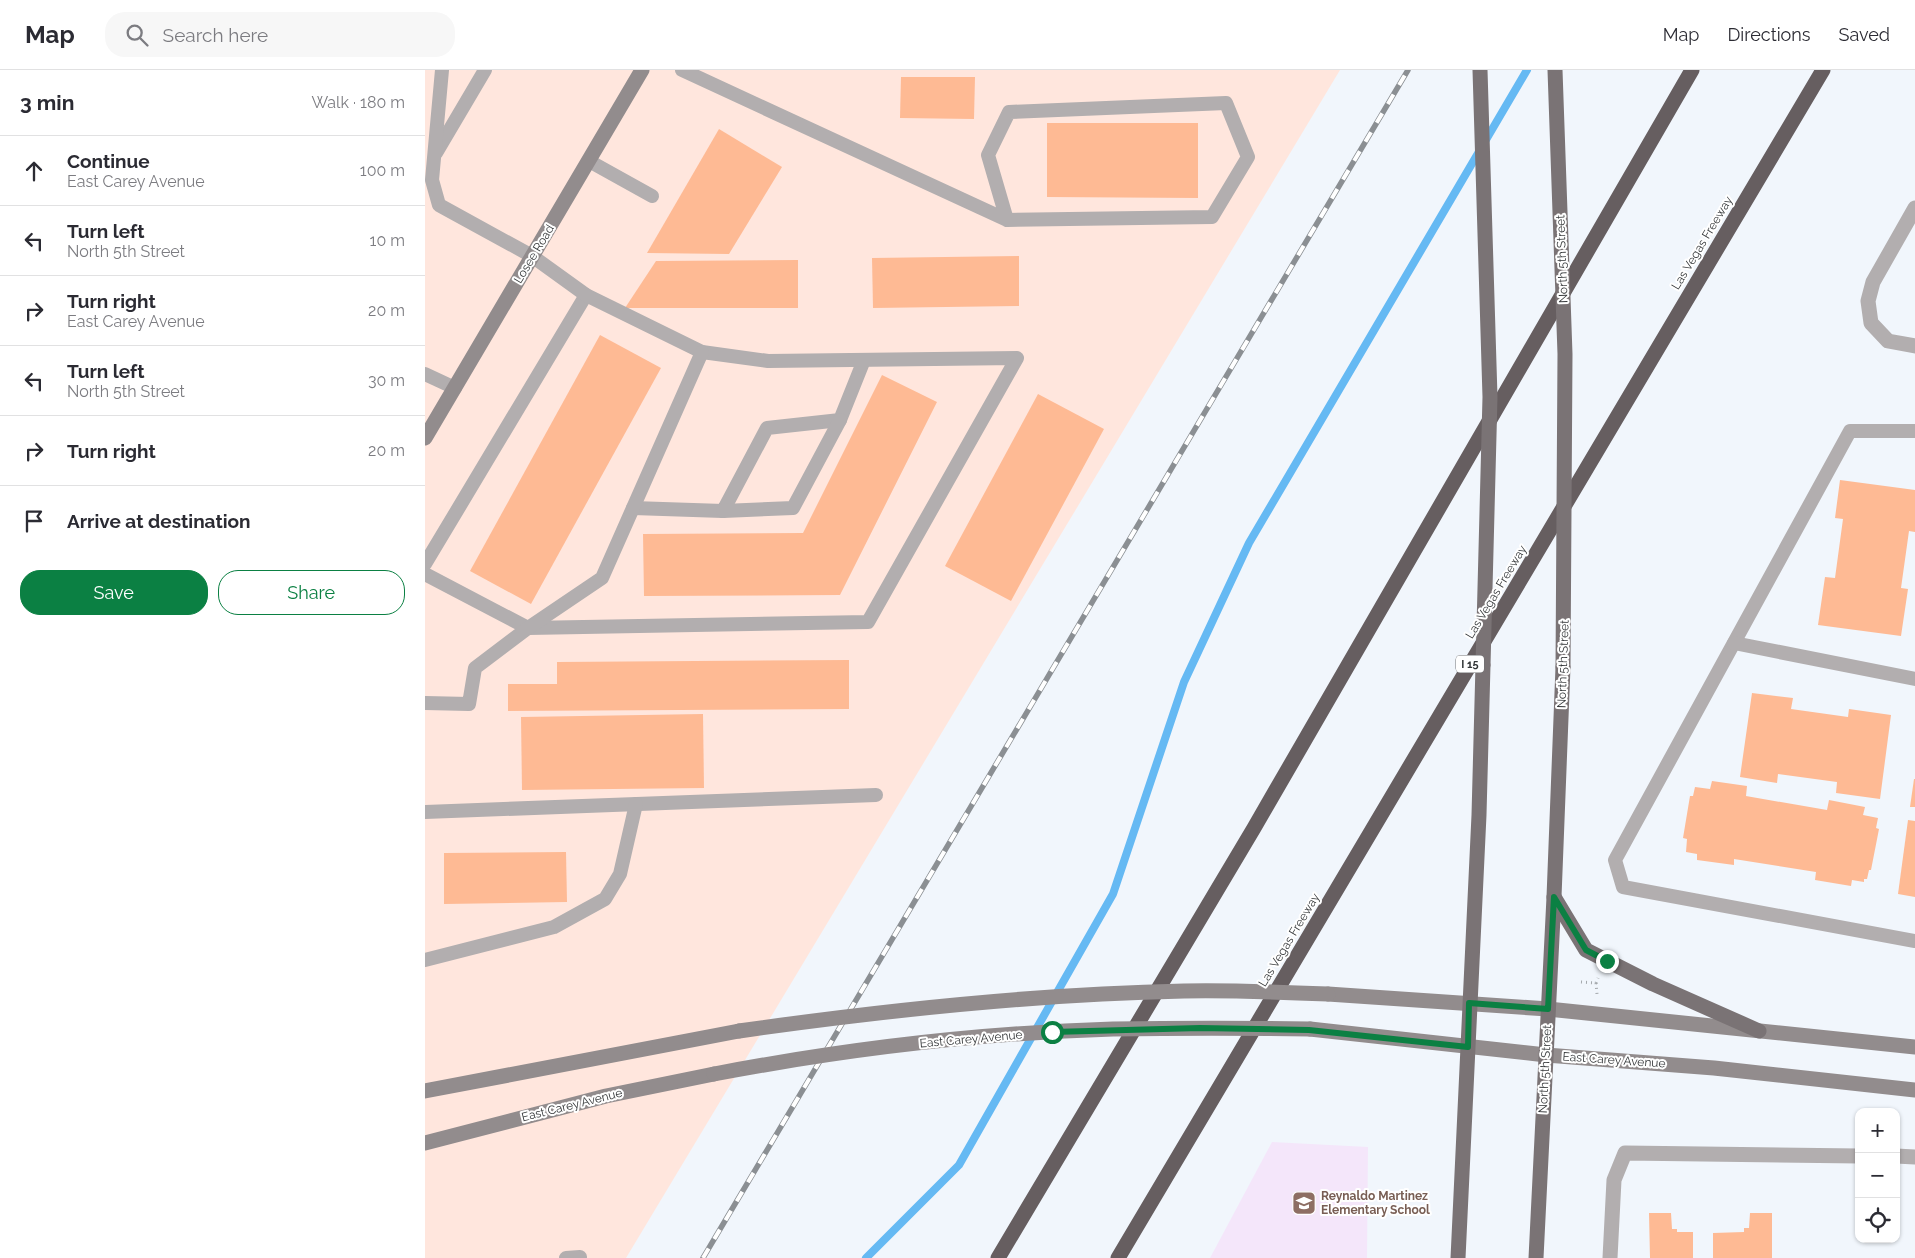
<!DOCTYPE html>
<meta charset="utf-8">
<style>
:root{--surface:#fff;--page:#f7f7f7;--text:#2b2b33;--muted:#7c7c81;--line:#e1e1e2;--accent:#0b8043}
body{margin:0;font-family:Raleway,sans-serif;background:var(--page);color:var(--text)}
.controls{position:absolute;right:15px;bottom:15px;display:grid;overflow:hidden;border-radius:10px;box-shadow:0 1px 4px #0004}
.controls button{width:45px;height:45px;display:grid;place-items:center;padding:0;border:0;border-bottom:1px solid var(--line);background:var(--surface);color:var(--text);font:25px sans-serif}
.stop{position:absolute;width:15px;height:15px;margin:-11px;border:4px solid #0b8043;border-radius:50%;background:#fff}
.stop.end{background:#0b8043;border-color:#fff;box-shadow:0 1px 5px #0008}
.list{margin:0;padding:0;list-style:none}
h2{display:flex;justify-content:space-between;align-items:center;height:65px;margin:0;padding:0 20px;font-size:21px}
h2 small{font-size:16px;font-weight:400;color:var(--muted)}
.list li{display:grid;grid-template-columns:32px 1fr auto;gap:15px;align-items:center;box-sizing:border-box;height:70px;padding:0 20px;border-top:1px solid var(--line)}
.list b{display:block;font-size:19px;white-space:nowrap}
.list p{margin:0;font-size:16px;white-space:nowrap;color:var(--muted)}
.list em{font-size:16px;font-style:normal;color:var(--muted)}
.actions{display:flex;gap:10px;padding:15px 20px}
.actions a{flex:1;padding:11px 0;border:1px solid var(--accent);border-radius:20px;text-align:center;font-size:18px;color:var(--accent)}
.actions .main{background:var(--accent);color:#fff}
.icon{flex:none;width:28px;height:28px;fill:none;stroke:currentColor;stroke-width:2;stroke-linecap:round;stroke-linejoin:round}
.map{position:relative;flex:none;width:1490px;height:1188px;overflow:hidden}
header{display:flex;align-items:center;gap:30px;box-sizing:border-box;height:70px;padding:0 25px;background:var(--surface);border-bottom:1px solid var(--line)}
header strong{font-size:24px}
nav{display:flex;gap:28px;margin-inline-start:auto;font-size:18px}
.search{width:350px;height:45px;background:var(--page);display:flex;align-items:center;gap:12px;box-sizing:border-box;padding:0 18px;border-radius:20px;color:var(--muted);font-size:19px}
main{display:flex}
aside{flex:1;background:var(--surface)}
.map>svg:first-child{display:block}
.industrial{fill:#ffe6dd}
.education{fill:#f4e6fa}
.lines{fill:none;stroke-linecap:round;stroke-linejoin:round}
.stream{stroke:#65b9f3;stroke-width:8}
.building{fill:#feba94}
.path{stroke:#a4a8ac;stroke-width:3;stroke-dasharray:1 4;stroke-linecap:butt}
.lane{stroke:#b2aeaf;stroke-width:14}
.street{stroke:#b2aeaf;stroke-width:15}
.secondary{stroke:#928c8d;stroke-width:15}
.primary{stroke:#7a7375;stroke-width:15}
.highway{stroke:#665e60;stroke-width:15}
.rail-casing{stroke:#8b8f93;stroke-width:5.5}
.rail{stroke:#fff;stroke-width:4;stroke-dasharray:11;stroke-linecap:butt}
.secondary-bridge{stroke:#928c8d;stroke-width:15}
.primary-bridge{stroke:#7a7375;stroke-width:15}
.route{stroke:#0b8043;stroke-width:6}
.labels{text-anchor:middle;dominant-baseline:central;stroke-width:4;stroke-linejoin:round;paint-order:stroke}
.shield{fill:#fff;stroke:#707274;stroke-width:1}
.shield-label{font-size:11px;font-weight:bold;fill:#333638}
.street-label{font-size:12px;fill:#333638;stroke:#fff}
.education-label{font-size:12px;font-weight:bold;fill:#785e54;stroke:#fff;text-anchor:start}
</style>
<header>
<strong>Map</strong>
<div class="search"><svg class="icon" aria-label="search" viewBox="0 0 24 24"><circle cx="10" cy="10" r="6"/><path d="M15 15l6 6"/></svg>Search here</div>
<nav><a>Map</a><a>Directions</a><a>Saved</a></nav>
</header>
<main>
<aside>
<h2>3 min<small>Walk · 180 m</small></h2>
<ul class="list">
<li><svg class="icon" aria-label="ahead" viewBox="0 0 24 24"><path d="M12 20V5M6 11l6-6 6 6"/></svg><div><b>Continue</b><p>East Carey Avenue</p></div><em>100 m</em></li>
<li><svg class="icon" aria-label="left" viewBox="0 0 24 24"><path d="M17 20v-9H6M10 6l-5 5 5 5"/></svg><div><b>Turn left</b><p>North 5th Street</p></div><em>10 m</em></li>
<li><svg class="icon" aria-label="right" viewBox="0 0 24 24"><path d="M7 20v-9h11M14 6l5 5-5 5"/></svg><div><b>Turn right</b><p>East Carey Avenue</p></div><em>20 m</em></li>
<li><svg class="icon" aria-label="left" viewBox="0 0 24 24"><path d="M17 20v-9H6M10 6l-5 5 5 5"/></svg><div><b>Turn left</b><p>North 5th Street</p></div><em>30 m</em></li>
<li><svg class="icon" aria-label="right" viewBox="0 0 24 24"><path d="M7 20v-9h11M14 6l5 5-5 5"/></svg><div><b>Turn right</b></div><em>20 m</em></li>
<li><svg class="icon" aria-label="arrive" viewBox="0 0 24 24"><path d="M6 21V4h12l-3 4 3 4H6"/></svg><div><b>Arrive at destination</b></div></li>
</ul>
<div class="actions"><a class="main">Save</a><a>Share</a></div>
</aside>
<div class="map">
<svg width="1490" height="1188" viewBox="0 0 1490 1188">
<rect width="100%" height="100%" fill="#f1f6fc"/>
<polygon class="industrial" points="0,0 915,0 201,1188 0,1188"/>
<polygon class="education" points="847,1072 943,1077 942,1188 785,1188"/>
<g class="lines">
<polyline class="stream" points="441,1188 534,1095 688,824 759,612 824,473 1102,0"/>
</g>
<g class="building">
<polygon points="476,7 550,7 549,49 475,48"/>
<polygon points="622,53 773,53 773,128 622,127"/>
<polygon points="294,59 357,97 304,184 222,183"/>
<polygon points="594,186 594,236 448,238 447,188"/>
<polygon points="373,190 373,238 200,238 231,191"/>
<polygon points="175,265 236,298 106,534 45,501"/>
<polygon points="457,305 512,332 415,525 219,526 218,464 378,463"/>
<polygon points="613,324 679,359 586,531 520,496"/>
<polygon points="1415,410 1490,420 1490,462 1484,461 1476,518 1483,519 1476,566 1393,555 1400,507 1410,508 1418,449 1410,448"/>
<polygon points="424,590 424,639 83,641 83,614 132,614 132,592"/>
<polygon points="1327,623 1368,628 1366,639 1423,647 1424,639 1466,645 1455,729 1411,723 1412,712 1353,704 1352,713 1315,707"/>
<polygon points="278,644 279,718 97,720 96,647"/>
<polygon points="1489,709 1490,709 1490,737 1485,737"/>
<polygon points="1287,711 1322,716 1321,726 1402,740 1404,730 1440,737 1438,745 1453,748 1451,758 1454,759 1446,800 1444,800 1442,809 1439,809 1439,812 1427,810 1426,816 1390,810 1391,802 1309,789 1309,795 1272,790 1272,784 1261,782 1262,769 1258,768 1265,726 1268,726 1270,717 1285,719"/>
<polygon points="1483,750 1490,751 1490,827 1473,824"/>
<polygon points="141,782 142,832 19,834 19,783"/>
<polygon points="1224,1143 1246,1143 1247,1159 1252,1159 1252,1162 1268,1162 1268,1188 1225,1188"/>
<polygon points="1325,1143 1347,1143 1347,1188 1288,1188 1288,1163 1319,1162 1319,1158 1324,1158"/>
</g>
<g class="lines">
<g class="path">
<polyline points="1156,912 1171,913 1173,908"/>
<polyline points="1171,913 1172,924"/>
</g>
<g class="lane">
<polyline points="257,0 582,150 787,147 823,87 801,33 584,42 563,85 582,150"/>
<polyline points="11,83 60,0"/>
<polyline points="164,91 227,126"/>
<polyline points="0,304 30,318"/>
<polyline points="1490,361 1425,361 1190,790 1198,817 1490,871"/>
<polyline points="208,438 298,441 342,358 415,350 439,290"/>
<polyline points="298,441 368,438 415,350"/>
<polyline points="0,494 161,225"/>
<polyline points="0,504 103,558 443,552 592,288 343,291 277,282 161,225 107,186 14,135 7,110 17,0"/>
<polyline points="1309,573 1490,609"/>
<polyline points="0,633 44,634 50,598 103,558 177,508 277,282"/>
<polyline points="0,742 451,725"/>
<polyline points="0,890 129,857 180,829 195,804 211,734"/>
<polyline points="141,1188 155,1187 154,1188"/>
</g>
<g class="street">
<polyline points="1490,138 1448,212 1443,231 1446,253 1463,271 1490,276"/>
<polyline points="1471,1086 1490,1087"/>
<polyline points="1185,1188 1189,1110 1200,1083 1434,1086"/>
</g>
<g class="secondary">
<polyline points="0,368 217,0"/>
<polyline points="903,924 1123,939 1490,977"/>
<polyline points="885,959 1121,985 1289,998 1490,1020"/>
<polyline points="0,1021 314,961"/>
<polyline points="0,1073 181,1026 289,1004"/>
</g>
<g class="primary">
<polyline points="1129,827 1161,880 1228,914 1334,961"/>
<polyline points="1033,1188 1054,745 1058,595"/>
<polyline points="1111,1188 1129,827 1138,597"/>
</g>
<g class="highway">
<polyline points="573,1188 829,758 1267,0"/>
<polyline points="693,1188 1398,0"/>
</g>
<g class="rail-casing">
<polyline id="rail" points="278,1188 983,0"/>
</g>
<use href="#rail" class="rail"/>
<g class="secondary-bridge">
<path d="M314,961C461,940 610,924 759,921C807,920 856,922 903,924"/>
<path d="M289,1004C420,979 554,963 688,959C753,958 819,958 885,959"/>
</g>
<g class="primary-bridge">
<polyline points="1055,0 1065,327 1058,595"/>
<polyline points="1130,0 1140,284 1138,597"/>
</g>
</g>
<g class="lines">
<polyline class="route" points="627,962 775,958 884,960 1043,977 1044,933 1123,939 1129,827 1161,880 1182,891"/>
</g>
<defs>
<g id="school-square" transform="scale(1.25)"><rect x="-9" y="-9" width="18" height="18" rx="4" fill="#8d6e63" stroke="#fff"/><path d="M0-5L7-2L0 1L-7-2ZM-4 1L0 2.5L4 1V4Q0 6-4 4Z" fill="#fff"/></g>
</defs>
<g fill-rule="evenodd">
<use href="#school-square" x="879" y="1133"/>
</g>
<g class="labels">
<rect class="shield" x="1031" y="585.5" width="28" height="17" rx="4"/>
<g class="shield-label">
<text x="1045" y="594">I 15</text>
</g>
<g class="street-label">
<text transform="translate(1277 173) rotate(-59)">Las Vegas Freeway</text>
<text transform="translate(109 184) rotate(-59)">Losee Road</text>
<text transform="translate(1137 189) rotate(-92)">North 5th Street</text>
<text transform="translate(1071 522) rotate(-59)">Las Vegas Freeway</text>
<text transform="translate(1138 594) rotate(-88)">North 5th Street</text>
<text transform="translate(864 870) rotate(-59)">Las Vegas Freeway</text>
<text transform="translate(546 969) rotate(-5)">East Carey Avenue</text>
<text transform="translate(1189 990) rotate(4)">East Carey Avenue</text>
<text transform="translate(1120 999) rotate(-87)">North 5th Street</text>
<text transform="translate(147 1035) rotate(-14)">East Carey Avenue</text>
</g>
<g class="education-label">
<text x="896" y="1126">Reynaldo Martinez<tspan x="896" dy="14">Elementary School</tspan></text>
</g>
</g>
</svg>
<div class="controls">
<button>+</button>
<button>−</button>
<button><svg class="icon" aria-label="locate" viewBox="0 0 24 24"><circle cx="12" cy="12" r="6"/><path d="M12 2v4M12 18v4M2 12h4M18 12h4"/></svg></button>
</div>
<div class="stop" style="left:627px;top:962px"></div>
<div class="stop end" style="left:1182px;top:891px"></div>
</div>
</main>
